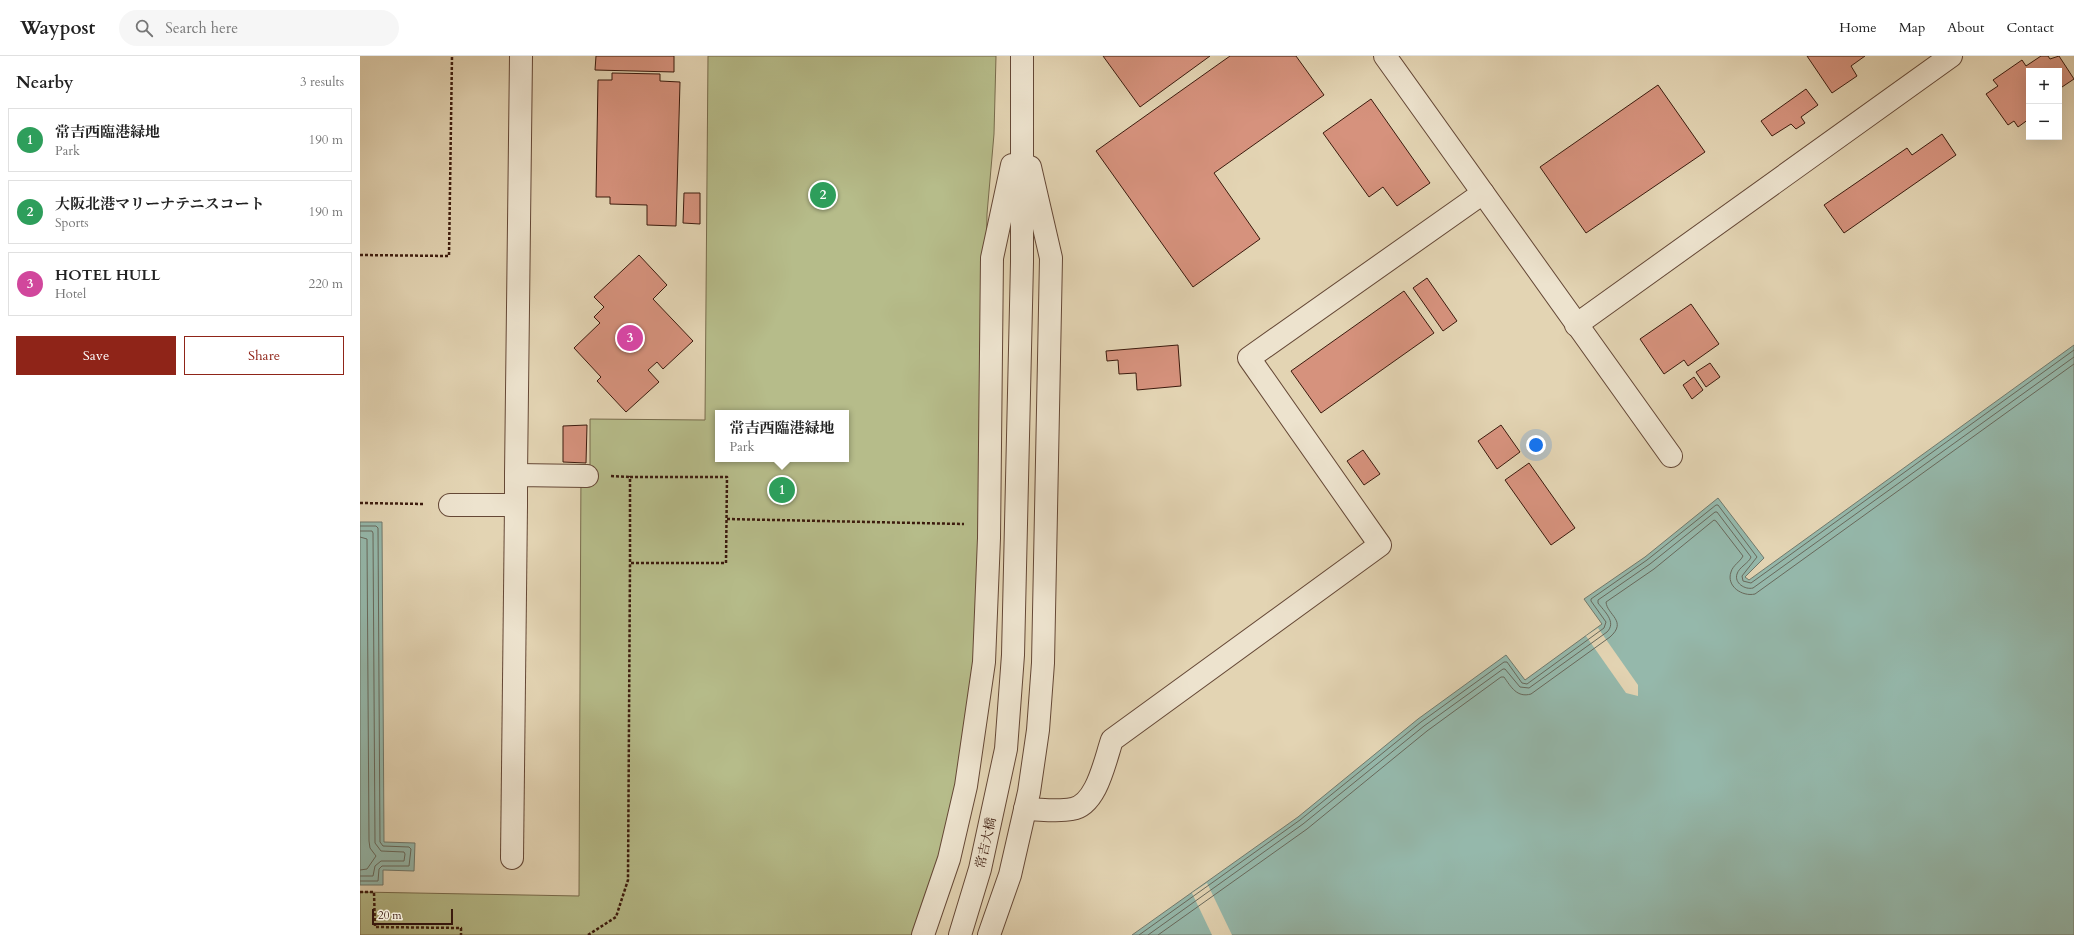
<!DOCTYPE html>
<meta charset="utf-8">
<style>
:root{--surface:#fff;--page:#f6f6f6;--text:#222;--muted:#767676;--line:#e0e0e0;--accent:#8f2418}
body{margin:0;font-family:Cardo,"Noto Serif JP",serif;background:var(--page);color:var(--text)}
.controls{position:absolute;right:12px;top:12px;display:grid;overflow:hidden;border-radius:0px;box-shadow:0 4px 16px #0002}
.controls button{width:36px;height:36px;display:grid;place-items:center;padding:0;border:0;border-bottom:1px solid var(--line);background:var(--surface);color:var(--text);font:20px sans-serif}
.scale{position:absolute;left:12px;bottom:10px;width:81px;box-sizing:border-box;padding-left:4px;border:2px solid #3b1a0d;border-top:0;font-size:11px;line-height:14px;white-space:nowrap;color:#3b1a0d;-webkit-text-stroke:3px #ede3ce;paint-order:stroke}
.you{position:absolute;left:1176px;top:389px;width:14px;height:14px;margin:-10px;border:3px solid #fff;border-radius:50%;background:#1a73e8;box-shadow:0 0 0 6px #1a73e833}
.badge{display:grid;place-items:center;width:26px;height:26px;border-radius:50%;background:var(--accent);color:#fff;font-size:13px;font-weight:700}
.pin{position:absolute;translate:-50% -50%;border:2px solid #fff;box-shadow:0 1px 4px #0006}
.popup{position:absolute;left:355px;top:354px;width:134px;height:52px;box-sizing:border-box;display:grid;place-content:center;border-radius:0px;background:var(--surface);filter:drop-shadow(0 1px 3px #0005);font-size:13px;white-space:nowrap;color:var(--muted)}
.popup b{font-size:15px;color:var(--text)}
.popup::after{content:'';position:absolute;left:50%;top:100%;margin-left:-8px;border:8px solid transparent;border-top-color:var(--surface)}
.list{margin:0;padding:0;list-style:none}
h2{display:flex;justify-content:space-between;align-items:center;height:52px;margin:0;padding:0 16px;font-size:17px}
h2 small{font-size:13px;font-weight:400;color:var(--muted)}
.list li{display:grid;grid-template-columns:26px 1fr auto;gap:12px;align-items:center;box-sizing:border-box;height:64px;margin:0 8px 8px;padding:0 8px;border:1px solid var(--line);border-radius:0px}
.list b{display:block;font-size:15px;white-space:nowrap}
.list p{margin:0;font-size:13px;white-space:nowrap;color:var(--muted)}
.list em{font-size:13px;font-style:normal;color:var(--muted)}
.actions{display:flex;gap:8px;padding:12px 16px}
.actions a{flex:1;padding:9px 0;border:1px solid var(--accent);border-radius:0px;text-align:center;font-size:14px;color:var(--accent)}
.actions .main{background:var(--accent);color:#fff}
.icon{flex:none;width:22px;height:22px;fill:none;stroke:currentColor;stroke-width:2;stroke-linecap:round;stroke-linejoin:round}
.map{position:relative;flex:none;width:1714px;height:879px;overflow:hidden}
header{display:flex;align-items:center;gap:24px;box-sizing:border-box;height:56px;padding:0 20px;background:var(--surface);border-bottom:1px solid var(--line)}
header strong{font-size:19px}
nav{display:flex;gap:22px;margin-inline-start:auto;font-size:14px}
.search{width:280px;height:36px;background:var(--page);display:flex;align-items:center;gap:10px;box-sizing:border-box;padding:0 14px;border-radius:22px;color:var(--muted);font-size:15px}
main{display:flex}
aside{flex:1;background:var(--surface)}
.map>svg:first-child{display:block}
.green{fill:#b6bc8a;stroke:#786b4c;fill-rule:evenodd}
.water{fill:#95b8ab;stroke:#71796c}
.pier{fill:#e3d4b3}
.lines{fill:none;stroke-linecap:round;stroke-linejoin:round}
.shore{stroke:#68695c;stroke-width:1}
.building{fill:#d6927d;stroke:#3b1a0d}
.minor-casing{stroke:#654836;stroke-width:24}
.path{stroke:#3b1a0d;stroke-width:2.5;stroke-dasharray:3 2;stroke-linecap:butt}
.minor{stroke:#ede3ce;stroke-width:22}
.labels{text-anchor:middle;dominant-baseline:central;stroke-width:3.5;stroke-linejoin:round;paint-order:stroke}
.street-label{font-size:13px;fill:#3b1a0d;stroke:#ede3ce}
</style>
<header>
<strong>Waypost</strong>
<div class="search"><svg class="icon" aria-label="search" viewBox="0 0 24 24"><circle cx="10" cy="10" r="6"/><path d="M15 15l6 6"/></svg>Search here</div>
<nav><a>Home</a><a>Map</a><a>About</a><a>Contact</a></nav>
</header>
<main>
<aside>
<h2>Nearby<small>3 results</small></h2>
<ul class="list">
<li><span class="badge" style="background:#2e9e5b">1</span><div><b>常吉西臨港緑地</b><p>Park</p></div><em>190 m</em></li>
<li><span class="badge" style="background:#2e9e5b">2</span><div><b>大阪北港マリーナテニスコート</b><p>Sports</p></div><em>190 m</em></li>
<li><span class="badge" style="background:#d1479c">3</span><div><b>HOTEL HULL</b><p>Hotel</p></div><em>220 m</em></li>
</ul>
<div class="actions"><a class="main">Save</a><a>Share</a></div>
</aside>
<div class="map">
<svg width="1714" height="879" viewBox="0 0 1714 879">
<rect width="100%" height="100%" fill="#e3d4b3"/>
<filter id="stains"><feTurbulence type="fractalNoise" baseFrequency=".005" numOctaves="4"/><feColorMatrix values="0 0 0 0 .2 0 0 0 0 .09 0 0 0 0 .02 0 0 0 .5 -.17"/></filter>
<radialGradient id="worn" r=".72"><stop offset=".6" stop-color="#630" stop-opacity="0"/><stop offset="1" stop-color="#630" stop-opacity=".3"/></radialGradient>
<path class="green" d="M348,0H636L634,78L627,158L619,600L590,769L555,879H0V836L219,840L221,409H230V363L345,364ZM358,357H486V403H358Z"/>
<g class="water">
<polygon points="1714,289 1714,879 772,879 938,761 1058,663 1146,599 1165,624 1242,568 1224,543 1285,501 1358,442 1404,502 1385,521 1389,524"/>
<polygon points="0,466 22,466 24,786 55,787 54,815 23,814 23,829 0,829"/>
</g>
<g class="pier">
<polygon points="1238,572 1278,629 1278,640 1266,637 1226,580"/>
<polygon points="847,827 872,879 852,879 832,837"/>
</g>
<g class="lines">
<g class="shore">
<polyline points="0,470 16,470 18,472 20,786 23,790 49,791 51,793 49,810 22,810 19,813 18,825 0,825"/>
<polyline points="0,475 12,475 13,477 15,787 21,795 44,796 45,798 44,805 21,805 15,810 13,820 0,820"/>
<polyline points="0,481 7,483 9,785 10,792 16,800 7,813 0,814"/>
<polyline points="779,879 940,764 1061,666 1144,606 1147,606 1162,627 1167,628 1244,572 1246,566 1231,545 1231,543 1287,504 1356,449 1358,449 1397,501 1382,520 1383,525 1391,527 1714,294"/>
<path d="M788,879L943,768L1064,670L1143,613H1145L1160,631L1169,632L1247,576C1257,566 1244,555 1238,547V544L1290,508L1355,456H1357L1391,501C1389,507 1379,511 1377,518C1374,527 1385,534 1393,532L1714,301"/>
<path d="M798,879L947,773L1067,675L1141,621H1144C1151,631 1157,642 1171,638L1250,581C1268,565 1247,559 1246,546L1294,513L1354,464L1356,465L1383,500C1380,506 1373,509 1371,516C1366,530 1382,541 1395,538L1714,308"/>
</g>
</g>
<g class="building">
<polygon points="236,0 314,0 314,16 235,14"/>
<polygon points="743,0 850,0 780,51"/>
<polygon points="870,0 936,0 964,39 854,117 900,183 833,231 736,95"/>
<polygon points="1447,0 1505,0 1491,10 1497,20 1472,37"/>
<polygon points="1681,0 1688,0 1690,3 1699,0 1714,23 1699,33 1699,15 1669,15 1669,63 1658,71 1654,65 1648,69 1626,38 1638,30 1633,24 1662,4 1666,10"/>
<polygon points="252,17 300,18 300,25 320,26 316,170 287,169 287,149 250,148 250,141 236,141 238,24 252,24"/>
<polygon points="1298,29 1345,96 1226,177 1180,111"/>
<polygon points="1446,33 1458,49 1441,61 1445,67 1436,73 1431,68 1412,80 1401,65"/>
<polygon points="1011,43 1070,127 1037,150 1023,131 1009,141 963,77"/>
<polygon points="1582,78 1596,99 1484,177 1464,149 1547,92 1552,99"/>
<polygon points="324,137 340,137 340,168 323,167"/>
<polygon points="279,199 307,229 293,243 333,285 303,313 297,306 288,314 299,326 266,356 237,325 241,321 214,292 240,267 234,261 244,251 234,241"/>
<polygon points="1067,222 1097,265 1083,275 1053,232"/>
<polygon points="1044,235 1074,277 961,357 931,315"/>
<polygon points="1331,248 1359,288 1328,310 1324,304 1304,318 1280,283"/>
<polygon points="818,289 821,330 777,334 776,317 759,318 758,304 747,305 746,295"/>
<polygon points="1350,307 1360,321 1346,331 1336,316"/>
<polygon points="1334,321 1343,334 1332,343 1323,329"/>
<polygon points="227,369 226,407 203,406 203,370"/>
<polygon points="1141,369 1160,396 1137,413 1118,385"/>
<polygon points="1003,394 1020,418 1004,429 987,405"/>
<polygon points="1169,407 1215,472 1191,489 1145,424"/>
</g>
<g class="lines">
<g class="minor-casing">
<g id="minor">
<polyline points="1025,0 1311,400"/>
<polyline points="1216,269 1591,0"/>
<polyline points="156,419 161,0"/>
<polyline points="90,449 156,449 156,419 227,420"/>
<path d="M665,753C680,753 697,756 712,753C737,749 745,704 752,684L1020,489L889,302L1123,137"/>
<polyline points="152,802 156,449"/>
<polyline points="563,879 589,803 606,730 624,606 629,482 632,202 652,109"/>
<polyline points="600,879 620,813 646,693 653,599 662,206 662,0"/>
<polyline points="629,879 650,819 669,736 678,674 683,607 691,202 670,111"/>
</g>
</g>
<g class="path">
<polyline points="0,199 89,200 92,0"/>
<polyline points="251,420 270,421"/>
<polygon points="270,421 367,421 366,507 270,507"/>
<polyline points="0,447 65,448"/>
<polyline points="367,463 604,468"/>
<polyline points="0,836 14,836 15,871 101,872 101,879"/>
<polyline points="228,879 256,861 268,824 270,507"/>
</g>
<use href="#minor" class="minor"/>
</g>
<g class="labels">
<g class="street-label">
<text transform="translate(626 787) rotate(-77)">常吉大橋</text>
</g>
</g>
<rect width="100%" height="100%" filter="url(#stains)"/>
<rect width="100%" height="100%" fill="url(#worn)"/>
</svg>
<div class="controls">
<button>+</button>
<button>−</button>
</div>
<div class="scale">20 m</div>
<div class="you"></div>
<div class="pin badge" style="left:422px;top:434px;background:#2e9e5b">1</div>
<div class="popup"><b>常吉西臨港緑地</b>Park</div>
<div class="pin badge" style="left:463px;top:139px;background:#2e9e5b">2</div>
<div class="pin badge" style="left:270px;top:282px;background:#d1479c">3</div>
</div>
</main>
